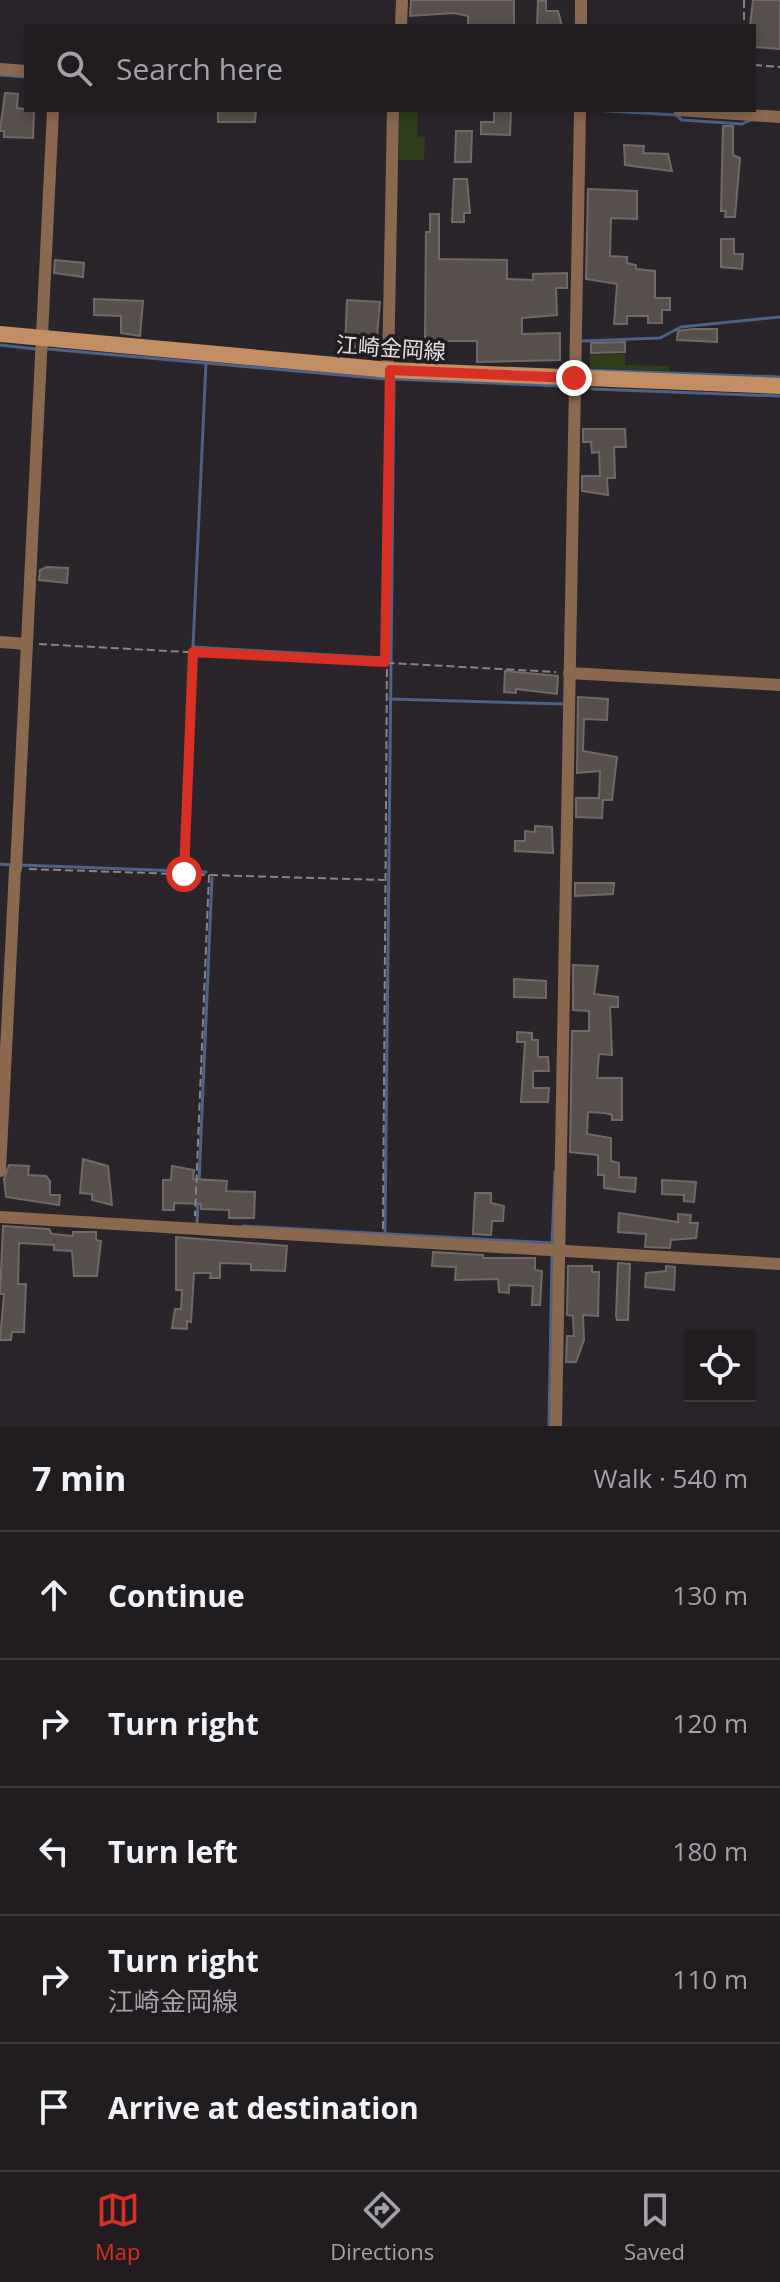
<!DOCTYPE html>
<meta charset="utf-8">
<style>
:root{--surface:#201c20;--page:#2d292d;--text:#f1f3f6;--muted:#a2a1a5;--line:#3d3a3e;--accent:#d93025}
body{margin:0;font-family:"Open Sans","Noto Sans JP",sans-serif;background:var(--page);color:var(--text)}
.controls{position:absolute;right:24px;bottom:24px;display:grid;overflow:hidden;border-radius:0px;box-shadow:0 4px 12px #0003}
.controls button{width:72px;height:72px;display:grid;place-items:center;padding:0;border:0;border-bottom:2px solid var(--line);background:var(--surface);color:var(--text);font:40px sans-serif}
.stop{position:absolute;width:24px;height:24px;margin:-18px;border:6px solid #d93025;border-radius:50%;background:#fff}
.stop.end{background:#d93025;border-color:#fff;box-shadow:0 2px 8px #0008}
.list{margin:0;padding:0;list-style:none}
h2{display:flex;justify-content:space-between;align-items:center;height:104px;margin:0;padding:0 32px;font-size:34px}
h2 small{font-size:26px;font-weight:400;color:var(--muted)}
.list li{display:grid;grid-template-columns:52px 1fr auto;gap:24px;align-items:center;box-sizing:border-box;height:128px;padding:0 32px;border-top:2px solid var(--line)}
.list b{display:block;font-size:30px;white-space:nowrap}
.list p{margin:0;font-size:26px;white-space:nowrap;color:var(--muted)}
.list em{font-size:26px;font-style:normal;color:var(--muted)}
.icon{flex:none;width:44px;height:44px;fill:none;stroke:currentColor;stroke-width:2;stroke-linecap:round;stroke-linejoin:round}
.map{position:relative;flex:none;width:780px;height:1426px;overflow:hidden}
.search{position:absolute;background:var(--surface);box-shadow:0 4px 12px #0003;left:24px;right:24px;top:24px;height:88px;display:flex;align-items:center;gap:20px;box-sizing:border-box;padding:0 28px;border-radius:0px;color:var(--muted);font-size:30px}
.sheet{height:744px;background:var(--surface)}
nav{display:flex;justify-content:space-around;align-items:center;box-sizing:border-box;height:112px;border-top:2px solid var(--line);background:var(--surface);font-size:22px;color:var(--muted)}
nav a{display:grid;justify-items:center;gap:4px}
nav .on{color:var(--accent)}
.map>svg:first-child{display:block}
.green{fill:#303e1a}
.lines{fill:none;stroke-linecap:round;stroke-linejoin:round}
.stream{stroke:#4d6288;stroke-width:3}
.building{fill:#564f4b;stroke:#716965;stroke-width:2}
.path{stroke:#888488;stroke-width:2;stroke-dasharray:8 4;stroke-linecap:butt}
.minor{stroke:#8a694f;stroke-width:12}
.secondary{stroke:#c38e63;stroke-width:16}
.route{stroke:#d93025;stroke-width:10}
.labels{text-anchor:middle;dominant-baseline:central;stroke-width:7;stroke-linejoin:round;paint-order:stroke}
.street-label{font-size:22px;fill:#e2dfe2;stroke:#201c20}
</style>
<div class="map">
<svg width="780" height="1426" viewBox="0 0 780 1426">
<rect width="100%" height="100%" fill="#2a252a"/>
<g class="green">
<polygon points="399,110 418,110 417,136 425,137 424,160 399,160"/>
<polygon points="625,354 625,365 669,366 669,371 590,368 590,355"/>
</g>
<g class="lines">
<g class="stream">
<polyline points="0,75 26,77"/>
<polyline points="592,110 676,115 682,120 742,124 753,119"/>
<polyline points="582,341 660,338 681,327 780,317"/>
<polyline points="0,345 36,349"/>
<polyline points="48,349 386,379"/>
<polyline points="206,363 193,647 383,658"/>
<polyline points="587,370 780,377"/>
<polyline points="392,379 563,386"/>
<polyline points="592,389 780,396"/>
<polyline points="390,699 564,704"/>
<polyline points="0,864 12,865"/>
<polyline points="20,865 206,872"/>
<polyline points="186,871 195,649"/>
<polyline points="199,1182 212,878"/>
<polyline points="197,1223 198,1202"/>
<polyline points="243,1226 551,1243"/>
<polyline points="385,1233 394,379"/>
<polyline points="552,1244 555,1172"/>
<polyline points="549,1426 552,1256"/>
</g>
</g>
<g class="building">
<polygon points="411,0 514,0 514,26 468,26 468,16 454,13 410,16"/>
<polygon points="753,0 780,0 780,49 754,47 754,26 750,26"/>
<polygon points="538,1 546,1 546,11 558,11 562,26 537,26"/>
<polygon points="5,93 18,94 17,108 34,110 33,138 4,137 4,131 0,131"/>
<polygon points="218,110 256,111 255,122 218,122"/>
<polygon points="494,110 511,110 510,135 481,134 481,122 494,122"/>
<polygon points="723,126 733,126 733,155 740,158 735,217 725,217 726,211 721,211"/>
<polygon points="456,131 472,131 471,162 455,162"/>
<polygon points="624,145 644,146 643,153 668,154 672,171 625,165"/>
<polygon points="454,179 467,179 470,213 464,213 464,222 452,222"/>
<polygon points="588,189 637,191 637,219 611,218 610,256 627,257 627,263 636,265 636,269 655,271 655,298 670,298 670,310 662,310 662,323 648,323 648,316 627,316 627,324 614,324 617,284 586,279"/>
<polygon points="430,214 439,214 439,259 507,260 507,279 533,280 533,274 567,273 567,288 556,288 557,315 522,318 522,334 560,333 560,360 477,362 477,341 425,341 426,232 430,232"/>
<polygon points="721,239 734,239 734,254 743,254 742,269 721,267"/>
<polygon points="55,260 84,263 83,277 54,273"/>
<polygon points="94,299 143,301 140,336 121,333 121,316 94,315"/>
<polygon points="347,300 380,302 376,348 345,347"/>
<polygon points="693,329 717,329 717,342 677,340 678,331"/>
<polygon points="625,342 625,352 591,353 591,343"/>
<polygon points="583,429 625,429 626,447 614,447 615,478 607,478 608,495 582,491 582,476 600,476 599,452 592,453 591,442 583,442"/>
<polygon points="47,567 68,568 67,583 39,580 40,570"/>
<polygon points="505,671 558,676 557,694 516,689 516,693 504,692"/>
<polygon points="578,697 608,699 607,720 584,719 583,751 617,757 612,800 603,800 602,818 576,817 576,798 599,798 600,771 577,773"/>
<polygon points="535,826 552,827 553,853 515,851 515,841 525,841 525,831 535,832"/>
<polygon points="575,883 614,883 613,894 575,896"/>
<polygon points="573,965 598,966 594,994 618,997 618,1007 610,1007 612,1055 599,1054 597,1078 622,1078 622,1120 612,1120 612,1115 605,1113 588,1112 587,1134 611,1138 611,1161 619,1163 619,1177 636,1178 635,1192 604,1188 604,1175 598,1175 598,1155 570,1152 572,1031 589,1031 589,1011 573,1010"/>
<polygon points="514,979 546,981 546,998 514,997"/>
<polygon points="517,1032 532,1033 532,1040 538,1040 538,1057 548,1057 549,1071 533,1071 533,1088 549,1088 548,1102 521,1102 525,1042 517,1042"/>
<polygon points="83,1159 108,1166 112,1205 92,1200 92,1194 80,1193"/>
<polygon points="9,1165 29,1166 28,1175 46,1176 50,1181 50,1195 60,1195 59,1205 6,1197 4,1179"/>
<polygon points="172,1166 194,1170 193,1179 227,1181 226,1191 255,1192 254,1218 229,1218 229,1210 201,1209 201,1204 174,1203 174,1210 163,1210 163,1180 171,1180"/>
<polygon points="662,1180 696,1182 694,1202 684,1201 684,1195 662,1194"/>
<polygon points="475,1193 491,1193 491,1203 504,1206 503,1221 492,1221 491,1235 473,1234"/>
<polygon points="619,1213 678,1222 678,1214 691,1215 690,1223 698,1223 696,1238 671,1240 670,1248 645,1247 646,1234 618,1232"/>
<polygon points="3,1226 49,1229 52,1234 73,1236 73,1232 96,1232 96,1240 101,1241 97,1276 74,1276 72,1251 54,1250 54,1245 19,1243 18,1284 26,1284 24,1332 12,1332 11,1340 0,1340 4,1294 0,1294"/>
<polygon points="176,1237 287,1246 285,1271 251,1270 251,1264 220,1263 220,1278 210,1278 211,1273 194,1273 191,1322 187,1321 187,1329 172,1328 175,1309 181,1309 182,1290 176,1290"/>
<polygon points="433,1252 483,1255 483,1258 535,1258 535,1270 542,1271 540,1305 532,1305 533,1286 509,1285 509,1293 499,1292 498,1279 455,1280 456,1267 432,1266"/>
<polygon points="618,1263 630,1264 628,1320 617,1320 616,1315"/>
<polygon points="568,1266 592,1266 592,1272 599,1272 598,1316 583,1315 584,1340 576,1362 566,1362 567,1336 574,1336 573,1316 567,1315"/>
<polygon points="666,1266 675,1267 674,1290 645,1287 646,1273 666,1271"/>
</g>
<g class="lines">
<g class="path">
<polyline points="744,0 744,26"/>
<polyline points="754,65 780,67"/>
<polyline points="39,644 556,672"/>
<polyline points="29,869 209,875 195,1216"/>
<polyline points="184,874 193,653"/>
<polyline points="210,875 384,880"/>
<polyline points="383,1229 389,384"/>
</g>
<g class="minor">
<polyline points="401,26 402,0"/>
<polyline points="581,26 581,0"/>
<polyline points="0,69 26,71"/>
<polyline points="679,110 780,117"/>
<polyline points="388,370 393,110"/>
<polyline points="0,642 27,644"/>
<polyline points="569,673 780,685"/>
<polyline points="16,869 53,110"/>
<polyline points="0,1171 15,869"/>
<polyline points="0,1217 780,1264"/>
<polyline points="556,1426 580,110"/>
</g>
<polyline class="secondary" points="0,334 390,370 780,386"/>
</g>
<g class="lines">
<polyline class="route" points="184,874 193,652 385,662 390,370 574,378"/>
</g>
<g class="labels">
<g class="street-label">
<text transform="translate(391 347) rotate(4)">江崎金岡線</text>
</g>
</g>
</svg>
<div class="controls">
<button><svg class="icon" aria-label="locate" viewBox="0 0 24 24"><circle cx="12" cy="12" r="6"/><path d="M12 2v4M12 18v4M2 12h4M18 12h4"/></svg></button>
</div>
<div class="stop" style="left:184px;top:874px"></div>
<div class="stop end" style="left:574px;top:378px"></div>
<div class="search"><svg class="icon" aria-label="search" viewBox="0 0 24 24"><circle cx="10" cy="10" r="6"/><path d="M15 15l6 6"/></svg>Search here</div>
</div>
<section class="sheet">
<h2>7 min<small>Walk · 540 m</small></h2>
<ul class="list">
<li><svg class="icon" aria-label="ahead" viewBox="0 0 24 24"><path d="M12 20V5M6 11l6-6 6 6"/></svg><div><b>Continue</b></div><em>130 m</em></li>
<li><svg class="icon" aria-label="right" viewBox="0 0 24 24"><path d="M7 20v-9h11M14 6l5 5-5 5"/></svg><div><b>Turn right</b></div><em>120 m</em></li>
<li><svg class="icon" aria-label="left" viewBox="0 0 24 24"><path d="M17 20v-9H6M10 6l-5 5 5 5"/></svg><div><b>Turn left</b></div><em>180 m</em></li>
<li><svg class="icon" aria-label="right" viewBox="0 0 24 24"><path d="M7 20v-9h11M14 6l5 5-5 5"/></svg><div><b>Turn right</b><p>江崎金岡線</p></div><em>110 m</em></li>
<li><svg class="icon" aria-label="arrive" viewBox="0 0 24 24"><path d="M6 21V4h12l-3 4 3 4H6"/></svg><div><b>Arrive at destination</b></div></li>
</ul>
</section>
<nav>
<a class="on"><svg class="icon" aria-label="map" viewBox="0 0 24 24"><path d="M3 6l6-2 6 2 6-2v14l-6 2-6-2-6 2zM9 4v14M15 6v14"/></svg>Map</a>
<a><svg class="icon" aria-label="directions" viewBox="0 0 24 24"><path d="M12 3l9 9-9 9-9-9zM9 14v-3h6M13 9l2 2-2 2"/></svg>Directions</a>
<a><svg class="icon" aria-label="saved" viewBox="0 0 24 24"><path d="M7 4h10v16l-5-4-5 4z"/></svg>Saved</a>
</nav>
